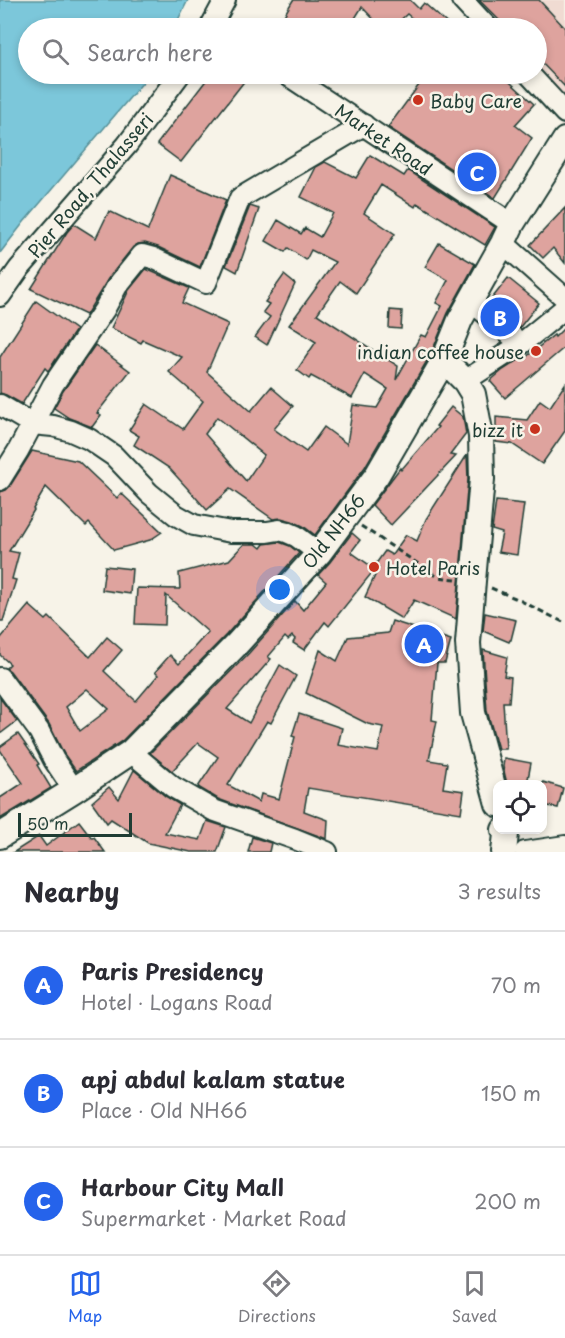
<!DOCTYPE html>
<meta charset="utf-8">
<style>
:root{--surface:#fff;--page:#f7f7f7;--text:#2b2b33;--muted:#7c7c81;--line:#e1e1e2;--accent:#2563eb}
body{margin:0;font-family:"Playpen Sans",sans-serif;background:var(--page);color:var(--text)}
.controls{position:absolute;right:18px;bottom:18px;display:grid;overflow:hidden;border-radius:12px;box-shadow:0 3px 9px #0003}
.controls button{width:54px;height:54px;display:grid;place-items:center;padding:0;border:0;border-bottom:2px solid var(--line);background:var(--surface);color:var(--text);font:30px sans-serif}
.scale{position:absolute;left:18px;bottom:15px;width:114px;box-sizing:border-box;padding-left:6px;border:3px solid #1f3d34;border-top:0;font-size:16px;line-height:21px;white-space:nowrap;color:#1f3d34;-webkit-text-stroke:4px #f7f3e8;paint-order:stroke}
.you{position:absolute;left:280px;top:590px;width:21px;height:21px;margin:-15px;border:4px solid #fff;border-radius:50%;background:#1a73e8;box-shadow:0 0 0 9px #1a73e833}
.badge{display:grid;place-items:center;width:39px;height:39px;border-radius:50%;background:var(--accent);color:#fff;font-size:20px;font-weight:700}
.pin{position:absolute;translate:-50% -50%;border:3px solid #fff;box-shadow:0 2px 6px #0006}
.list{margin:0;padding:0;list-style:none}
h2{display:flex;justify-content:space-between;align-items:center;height:78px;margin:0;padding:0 24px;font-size:26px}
h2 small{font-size:20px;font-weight:400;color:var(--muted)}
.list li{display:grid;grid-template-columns:39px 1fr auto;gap:18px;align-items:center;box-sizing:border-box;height:108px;padding:0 24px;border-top:2px solid var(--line)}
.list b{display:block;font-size:22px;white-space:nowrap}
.list p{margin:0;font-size:20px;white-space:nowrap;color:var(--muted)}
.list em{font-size:20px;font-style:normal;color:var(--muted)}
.icon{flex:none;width:33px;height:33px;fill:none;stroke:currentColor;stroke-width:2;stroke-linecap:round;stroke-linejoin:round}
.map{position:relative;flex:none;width:565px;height:852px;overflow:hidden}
.search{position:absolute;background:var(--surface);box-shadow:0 3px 9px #0003;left:18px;right:18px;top:18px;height:66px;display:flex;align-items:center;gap:15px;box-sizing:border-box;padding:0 21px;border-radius:33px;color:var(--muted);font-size:22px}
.sheet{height:402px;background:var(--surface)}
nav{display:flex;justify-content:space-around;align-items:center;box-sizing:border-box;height:84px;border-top:2px solid var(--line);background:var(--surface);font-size:16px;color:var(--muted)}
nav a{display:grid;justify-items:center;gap:3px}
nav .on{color:var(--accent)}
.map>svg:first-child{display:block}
.built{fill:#f0dbd2}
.water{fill:#7bc7da;stroke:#569098;stroke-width:1.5}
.building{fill:#dea39e;stroke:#1f3d34;stroke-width:1.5;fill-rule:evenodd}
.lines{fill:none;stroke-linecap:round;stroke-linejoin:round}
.minor-casing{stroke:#1f3d34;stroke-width:24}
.major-casing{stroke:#1f3d34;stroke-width:28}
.path{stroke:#1f3d34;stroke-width:3;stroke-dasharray:6 4.5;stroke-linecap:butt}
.minor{stroke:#f7f3e8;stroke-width:20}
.major{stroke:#f7f3e8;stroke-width:24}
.poi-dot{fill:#c8321e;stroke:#f7f3e8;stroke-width:2}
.labels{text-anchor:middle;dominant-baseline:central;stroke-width:5;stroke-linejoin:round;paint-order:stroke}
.poi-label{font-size:18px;fill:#1f3d34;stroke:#f7f3e8;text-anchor:start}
.street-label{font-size:18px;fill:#1f3d34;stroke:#f7f3e8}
</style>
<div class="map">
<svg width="565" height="852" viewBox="0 0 565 852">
<rect width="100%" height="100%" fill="#f7f3e8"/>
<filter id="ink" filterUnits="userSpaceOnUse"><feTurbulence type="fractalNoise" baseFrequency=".0167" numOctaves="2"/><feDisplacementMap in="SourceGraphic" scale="12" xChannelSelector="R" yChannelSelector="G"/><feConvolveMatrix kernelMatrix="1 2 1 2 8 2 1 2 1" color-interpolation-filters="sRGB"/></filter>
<g filter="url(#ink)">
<polygon class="built" points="469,0 565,0 565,104 537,73 536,28 496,28"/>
<polygon class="water" points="0,0 188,0 174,28 28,28 28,74 150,74 24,222 0,253"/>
<g class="building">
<polygon points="293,0 410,0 419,9 424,3 452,28 423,28 407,14 392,28 382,28 362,7 349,28 298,28 282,19"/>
<polygon points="479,0 539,0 565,28 565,87 537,58 537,28 507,28"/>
<polygon points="211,74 250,74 181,162 157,144"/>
<polygon points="427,74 501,74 534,104 515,125 532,138 495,198 388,127"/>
<path d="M370,155L404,176L408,170L495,227L485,245L417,203L415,207L381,185L364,213L395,234L356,293L340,281L317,314L398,366L396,380L421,335L426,337L442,306L436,303L448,280L425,267L439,243L475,264L448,313L431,354L365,467L315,535L303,526L292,521L281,518L273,519L230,489L207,510L169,468L134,445L139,436L129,430L146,404L183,429L203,401L169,372L182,357L143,340L141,343L111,328L129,290L146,269L189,288L182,303L228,324L207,372L251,411L271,387L293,406L274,429L306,452L324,427L347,444L353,405L377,408L388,389L365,374L352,398L311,376L309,379L297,370L316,342L289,325L335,262L311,250L306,260L288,248L285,252L266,241L278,220L301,234L305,228L320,237L333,213L301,197L316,167L325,162L356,178ZM217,417L264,455L246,481L205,434Z"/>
<polygon points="170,175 226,200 200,267 158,247 145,243 138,244 133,247 108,279 86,315 31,289 67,232 74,224 96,238 109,211 148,230"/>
<polygon points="250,206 259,209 237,272 226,266"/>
<polygon points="565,208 565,263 553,248 543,258 530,245"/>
<polygon points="284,275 295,284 267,345 255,337 270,317 263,312 269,304 265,302"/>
<polygon points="508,278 539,303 520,327 490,301"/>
<polygon points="36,301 76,330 48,371 45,368 22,404 6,395 0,393 0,357"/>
<polygon points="390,310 402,311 401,329 389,328"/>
<polygon points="565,327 565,347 505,398 490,381 503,370 525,356 526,357 554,335 555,337"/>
<polygon points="95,345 130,371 97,413 101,415 92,427 69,418 54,408 63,391"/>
<polygon points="565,384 565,431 542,464 512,444 496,442 496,417 527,420 540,400 550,407"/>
<polygon points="451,407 463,417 466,434 450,455 456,456 391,525 372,505 400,468 401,470 438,427 436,426"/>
<polygon points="32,451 78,461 117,498 121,493 162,532 150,540 114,550 89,523 86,526 46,487 33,509 34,510 9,551 19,553 12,579 16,580 3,621 0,621 0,492 6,490 10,486"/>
<polygon points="467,455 468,479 456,619 414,600 402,619 365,597 379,567 375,565 385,551 392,555 406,535 417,541 426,519"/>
<polygon points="496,501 524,504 517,555 498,552 502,533 492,530"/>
<polygon points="352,533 360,540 351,552 375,569 329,626 325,622 304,650 293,643 295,639 292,636 288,640 285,637 268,657 271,659 227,709 249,723 280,665 296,676 271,723 267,721 228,785 259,802 261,794 279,799 295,737 292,736 299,714 342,728 338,745 378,752 383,727 368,724 306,693 320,650 337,661 348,637 388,633 392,621 451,640 445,663 437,663 432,720 437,721 429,760 447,763 443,788 464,791 461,813 308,788 304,811 328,820 327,839 218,799 198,787 218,757 198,743 172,771 150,753 249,653 295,601 303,610 326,582 318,575 330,562"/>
<path d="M279,542L290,546L299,553L226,635L122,741L76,771L64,754L49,724L10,671L6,668L10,664L0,655V639L29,605L46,620L49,617L90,657L107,637L122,650L104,671L136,701L158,675L155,672L170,655L179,664L208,632L166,595L165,625L135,624L137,588L180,589L179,573L229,560L244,544H256L261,548L264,544ZM87,689L109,709L80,731L66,707Z"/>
<polygon points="105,566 132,569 130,594 102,590"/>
<polygon points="485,613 516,620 511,640 510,640 509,642 483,631"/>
<polygon points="483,650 507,657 504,676 511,677 509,702 503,702 506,749 498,749 487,711"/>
<polygon points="0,698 17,721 0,734"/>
<polygon points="18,734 39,764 37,765 51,788 0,819 0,798 23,783 0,750 0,747"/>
<polygon points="504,758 531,763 527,784 507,784 503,767"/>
<polygon points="134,770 165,796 180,805 165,833 200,840 207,821 226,827 217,852 191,852 148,843 111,819 107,823 92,802 109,787 119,799"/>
<polygon points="543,782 563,788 558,808 543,805"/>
<polygon points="79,821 92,838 94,837 105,852 14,852 39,836 46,846"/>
<polygon points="252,837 271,843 269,852 248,852"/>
</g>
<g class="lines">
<g class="minor-casing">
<g id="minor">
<polyline points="462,0 488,28"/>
<polyline points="210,28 225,0"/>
<polyline points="286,74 512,224"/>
<polyline points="529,74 565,113"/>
<polyline points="503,243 565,298"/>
<polyline points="0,296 19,269 127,145 180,74"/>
<polyline points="471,301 521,344"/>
<polyline points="465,381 521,344 565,308"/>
<polyline points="0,405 32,424 53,426 71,431 89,439 114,456 149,493 176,515 194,525 231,532 267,532 279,530 287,532 296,536 319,553"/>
<polyline points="0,480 18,451 53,385 104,310 117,286 142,255 153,258 206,283 240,198 364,125"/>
<polyline points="0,678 39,731 54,760 74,790"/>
<polyline points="131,752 173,787 213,810 295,839 327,852"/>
<polyline points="525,852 565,846"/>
</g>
</g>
<g class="major-casing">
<g id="major">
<polyline points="444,360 465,381 473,394 481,436 482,479 473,581 468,643 473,713 498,804"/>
<polyline points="0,836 74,790 131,752 236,645 319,553 377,475 444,360 460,320 503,243 512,224 565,140"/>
<polyline points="504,852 506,834 504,830"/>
</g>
</g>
<g class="path">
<polyline points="361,526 438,577 456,579"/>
<polyline points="491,588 515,598 565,623"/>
</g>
<use href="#minor" class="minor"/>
<use href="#major" class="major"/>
</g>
</g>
<g class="poi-dot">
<circle cx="418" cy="100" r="6"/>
<circle cx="536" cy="351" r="6"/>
<circle cx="535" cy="429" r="6"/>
<circle cx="374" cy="567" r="6"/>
</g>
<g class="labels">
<g class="poi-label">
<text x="430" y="100">Baby Care</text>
<text x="524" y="351" text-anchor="end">indian coffee house</text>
<text x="523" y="429" text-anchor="end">bizz it</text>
<text x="386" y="567">Hotel Paris</text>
</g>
<g class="street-label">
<text transform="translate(384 139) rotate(34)">Market Road</text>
<text transform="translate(90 185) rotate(-50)">Pier Road, Thalasseri</text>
<text transform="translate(333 531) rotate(-52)">Old NH66</text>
</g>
</g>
</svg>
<div class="controls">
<button><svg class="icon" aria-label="locate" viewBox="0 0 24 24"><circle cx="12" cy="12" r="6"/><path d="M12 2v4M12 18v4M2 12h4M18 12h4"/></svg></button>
</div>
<div class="scale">50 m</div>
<div class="you"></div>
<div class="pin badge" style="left:424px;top:644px">A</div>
<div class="pin badge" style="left:500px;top:317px">B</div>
<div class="pin badge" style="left:477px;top:172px">C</div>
<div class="search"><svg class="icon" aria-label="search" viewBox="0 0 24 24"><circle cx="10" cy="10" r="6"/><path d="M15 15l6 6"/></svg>Search here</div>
</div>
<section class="sheet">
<h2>Nearby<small>3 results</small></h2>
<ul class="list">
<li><span class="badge">A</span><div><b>Paris Presidency</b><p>Hotel · Logans Road</p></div><em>70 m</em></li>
<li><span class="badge">B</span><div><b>apj abdul kalam statue</b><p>Place · Old NH66</p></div><em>150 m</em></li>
<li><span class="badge">C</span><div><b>Harbour City Mall</b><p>Supermarket · Market Road</p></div><em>200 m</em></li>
</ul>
</section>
<nav>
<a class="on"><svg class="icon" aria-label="map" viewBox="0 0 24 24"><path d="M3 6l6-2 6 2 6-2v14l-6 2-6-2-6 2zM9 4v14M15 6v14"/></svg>Map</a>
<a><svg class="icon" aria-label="directions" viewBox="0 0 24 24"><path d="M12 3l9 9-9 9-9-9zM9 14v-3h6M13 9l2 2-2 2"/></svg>Directions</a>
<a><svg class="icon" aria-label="saved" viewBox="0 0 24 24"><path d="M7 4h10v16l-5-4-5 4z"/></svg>Saved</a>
</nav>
